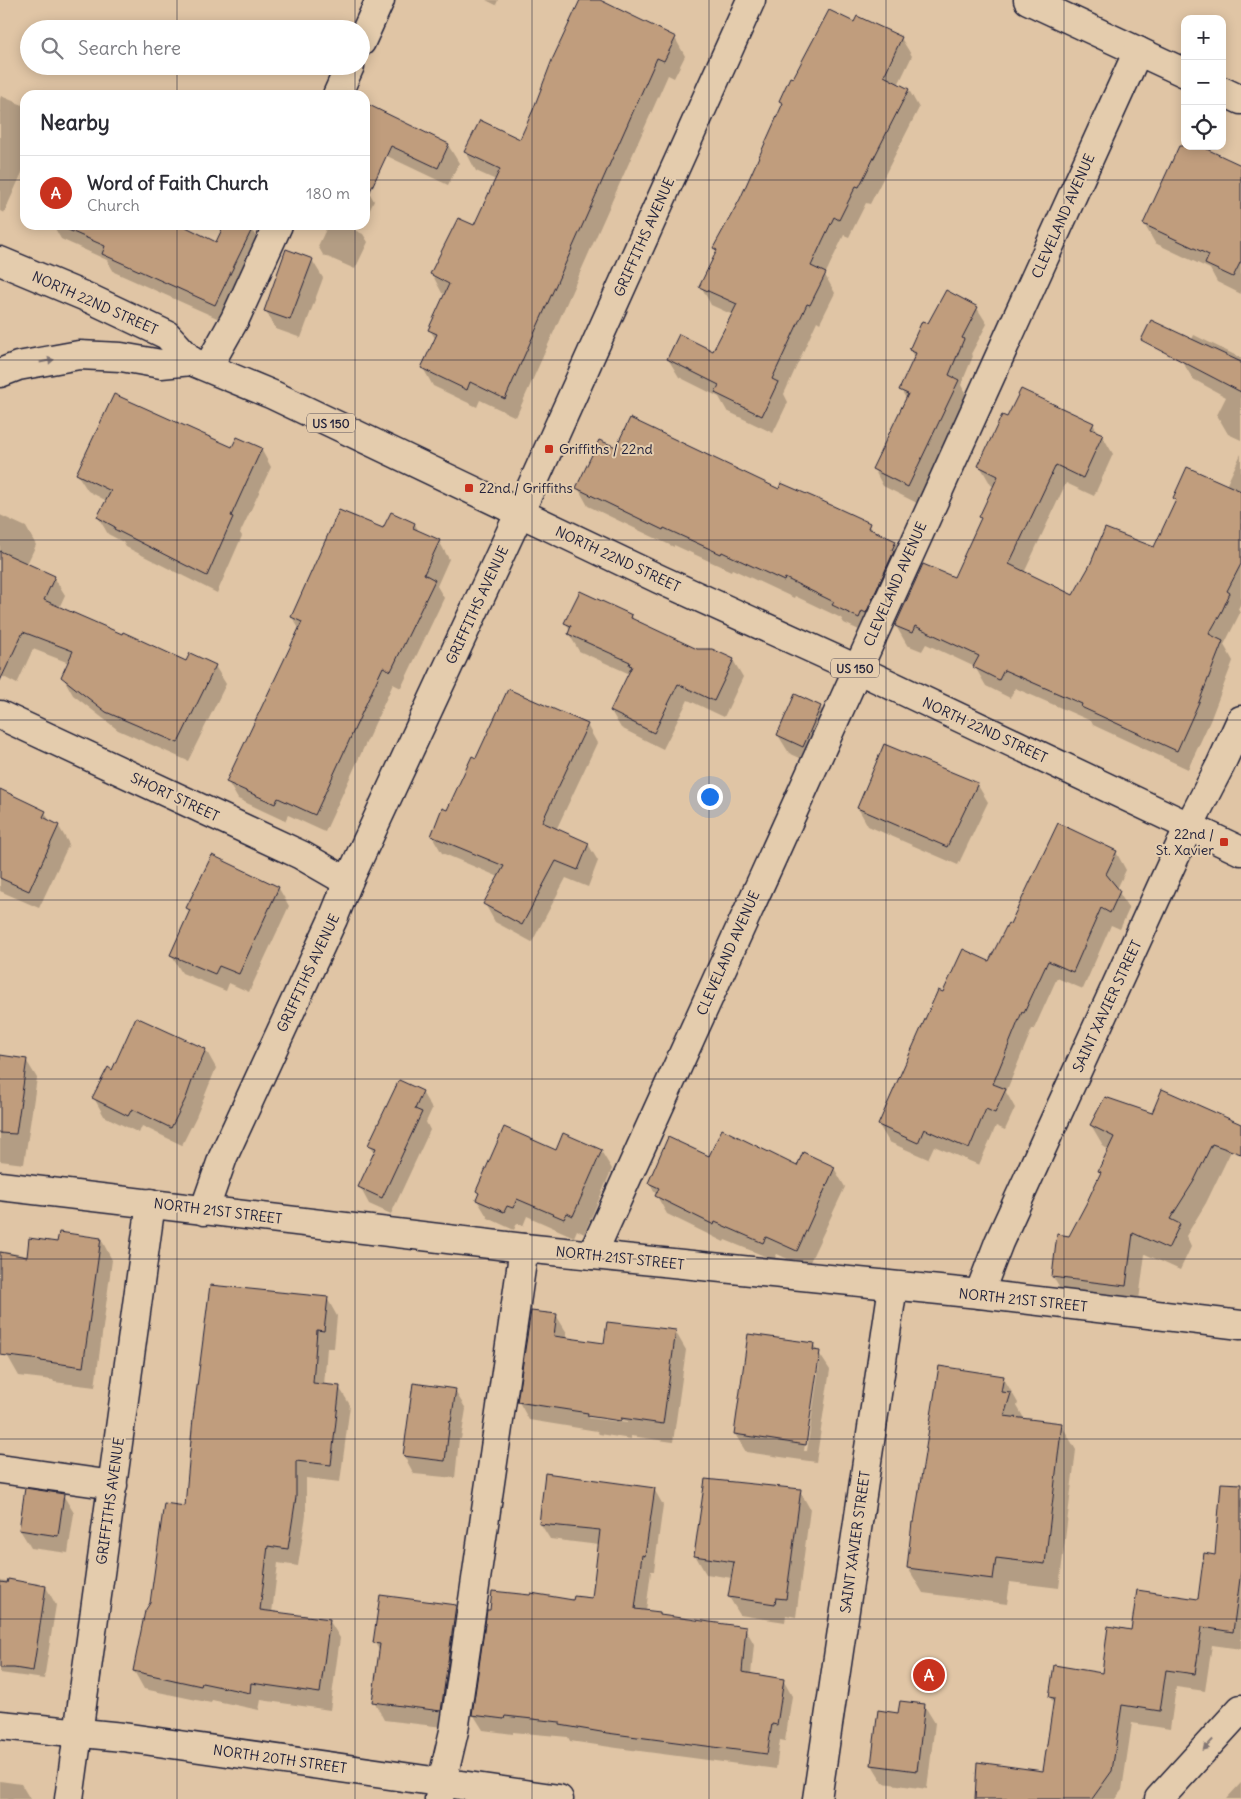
<!DOCTYPE html>
<meta charset="utf-8">
<style>
:root{--surface:#fff;--page:#f7f7f7;--text:#2b2b33;--muted:#7c7c81;--line:#e1e1e2;--accent:#c8321e}
body{margin:0;font-family:Delius,sans-serif;background:var(--page);color:var(--text)}
.controls{position:absolute;right:15px;top:15px;display:grid;overflow:hidden;border-radius:10px;box-shadow:0 2px 12px #0003}
.controls button{width:45px;height:45px;display:grid;place-items:center;padding:0;border:0;border-bottom:1px solid var(--line);background:var(--surface);color:var(--text);font:25px sans-serif}
.you{position:absolute;left:709px;top:796px;width:18px;height:18px;margin:-12px;border:4px solid #fff;border-radius:50%;background:#1a73e8;box-shadow:0 0 0 8px #1a73e833}
.badge{display:grid;place-items:center;width:32px;height:32px;border-radius:50%;background:var(--accent);color:#fff;font-size:16px;font-weight:700}
.pin{position:absolute;translate:-50% -50%;border:2px solid #fff;box-shadow:0 1px 5px #0006}
.list{margin:0;padding:0;list-style:none}
h2{display:flex;justify-content:space-between;align-items:center;height:65px;margin:0;padding:0 20px;font-size:21px}
h2 small{font-size:16px;font-weight:400;color:var(--muted)}
.list li{display:grid;grid-template-columns:32px 1fr auto;gap:15px;align-items:center;box-sizing:border-box;height:75px;padding:0 20px;border-top:1px solid var(--line)}
.list b{display:block;font-size:19px;white-space:nowrap}
.list p{margin:0;font-size:16px;white-space:nowrap;color:var(--muted)}
.list em{font-size:16px;font-style:normal;color:var(--muted)}
.icon{flex:none;width:28px;height:28px;fill:none;stroke:currentColor;stroke-width:2;stroke-linecap:round;stroke-linejoin:round}
.map{position:relative;flex:none;width:1241px;height:1799px;overflow:hidden}
.search{position:absolute;background:var(--surface);box-shadow:0 2px 12px #0003;left:20px;top:20px;width:350px;height:55px;display:flex;align-items:center;gap:12px;box-sizing:border-box;padding:0 18px;border-radius:28px;color:var(--muted);font-size:19px}
.panel{position:absolute;background:var(--surface);box-shadow:0 2px 12px #0003;left:20px;top:90px;width:350px;height:140px;border-radius:15px}
.map>svg:first-child{display:block}
.shadow{fill:#0003;fill-rule:evenodd}
.building{fill:#c09d7d;stroke:#22223b}
.lines{fill:none;stroke-linecap:round;stroke-linejoin:round}
.minor-casing{stroke:#22223b;stroke-width:31}
.major-casing{stroke:#22223b;stroke-width:31}
.minor{stroke:#e4ccad;stroke-width:28}
.major{stroke:#e4ccad;stroke-width:28}
.oneway{fill:#837774}
.grid{fill:none;stroke:#22223b;stroke-width:1;stroke-opacity:0.55}
.poi-dot{fill:#c8321e;stroke:#e4ccad;stroke-width:2}
.labels{text-anchor:middle;dominant-baseline:central;stroke-width:4;stroke-linejoin:round;paint-order:stroke}
.shield{fill:#e4ccad;stroke:#5c555d;stroke-width:1}
.shield-label{font-size:12px;font-weight:bold;fill:#22223b}
.street-label{font-size:14px;fill:#22223b;stroke:#e4ccad}
.poi-label{font-size:14px;fill:#22223b;stroke:#e4ccad;text-anchor:start}
</style>
<div class="map">
<svg width="1241" height="1799" viewBox="0 0 1241 1799">
<rect width="100%" height="100%" fill="#e0c5a5"/>
<filter id="ink" filterUnits="userSpaceOnUse"><feTurbulence type="fractalNoise" baseFrequency=".02" numOctaves="2"/><feDisplacementMap in="SourceGraphic" scale="10" xChannelSelector="R" yChannelSelector="G"/><feConvolveMatrix kernelMatrix="1 2 1 2 8 2 1 2 1" color-interpolation-filters="sRGB"/></filter>
<g filter="url(#ink)">
<g class="shadow">
<polygon points="486,0 498,0 496,5"/>
<polygon points="581,0 597,0 675,38 685,56 674,78 668,75 516,417 480,400 477,407 433,386 423,368 436,340 430,330 446,294 442,293 432,274 476,242 496,180 476,171 466,152 521,141"/>
<polygon points="854,23 901,38 912,56 898,85 909,90 919,108 870,204 866,203 849,237 844,235 832,260 825,275 835,293 820,323 817,321 784,394 788,402 773,433 727,411 719,397 679,377 668,359 714,352 733,315 711,305 701,286 717,252 715,248 741,199 783,106 780,101 794,80"/>
<polygon points="1,96 25,106 25,166 4,213 0,211 0,99"/>
<polygon points="365,108 448,145 459,163 448,185 366,146"/>
<polygon points="365,190 369,192 374,201 365,220"/>
<polygon points="1144,224 1241,237 1241,294 1217,282 1210,269 1155,243"/>
<polygon points="53,225 180,225 216,243 225,225 249,225 259,242 226,322 114,272 107,260 61,239"/>
<polygon points="328,225 344,225 363,234 368,242 355,269 323,255 318,246"/>
<polygon points="312,260 323,278 301,338 276,329 266,311"/>
<polygon points="977,308 987,324 971,354 973,356 961,385 968,398 917,503 883,486 874,469 907,400 901,390 915,358 910,350 928,325"/>
<polygon points="1194,335 1241,358 1241,440 1228,434 1217,415 1226,397 1193,379 1182,361"/>
<polygon points="1008,419 1093,424 1099,434 1102,435 1113,454 1094,496 1066,483 1024,573 1073,597 1154,549 1176,502 1174,498 1226,486 1241,454 1241,603 1238,609 1240,613 1224,645 1233,661 1210,721 1188,769 1093,725 1091,721 1015,688 1010,698 986,686 975,667 926,644 922,651 907,645 896,626 954,579 982,519 995,487 991,485 980,466"/>
<polygon points="233,449 261,449 271,467 240,533 242,536 217,593 126,547 123,542 108,534 98,517 107,501 88,491 77,474"/>
<polygon points="616,449 780,491 869,524 874,532 896,542 906,559 870,635 844,623 841,618 795,596 794,598 732,569 731,571 674,545 674,547 588,506 578,488"/>
<polygon points="391,513 415,524 419,532 439,541 449,559 437,586 444,598 401,688 393,684 325,832 288,815 285,821 238,799 228,782 300,630 292,617 383,530"/>
<polygon points="0,515 26,527 36,545 27,564 54,577 65,595 59,608 187,663 215,666 226,684 188,761 118,730 73,695 63,677 69,663 33,649 17,684 0,675"/>
<polygon points="632,616 634,621 696,650 733,660 743,677 724,717 688,700 663,749 621,728 611,711 630,674 579,651 569,634 570,631 566,623"/>
<polygon points="820,707 831,725 813,764 789,753 778,735"/>
<polygon points="587,725 597,743 556,830 588,844 598,861 588,887 566,878 532,942 495,922 485,904 499,877 442,853 432,836 477,759"/>
<polygon points="977,784 988,802 958,865 868,826 858,808"/>
<polygon points="0,791 45,812 50,822 58,825 69,844 39,908 0,891"/>
<polygon points="1116,852 1126,870 1117,889 1129,909 1120,929 1111,925 1083,989 1057,978 1034,1029 1032,1029 1006,1092 1015,1108 1005,1130 996,1126 979,1165 934,1146 928,1159 889,1142 879,1125 944,994 990,963"/>
<polygon points="278,887 289,906 249,992 229,983 226,991 182,973 171,955 190,912 188,908"/>
<polygon points="137,1018 206,1050 216,1068 196,1117 182,1145 142,1126 139,1133 104,1116 94,1098 113,1071"/>
<polygon points="26,1060 37,1078 24,1164 0,1161 0,1061"/>
<polygon points="422,1092 432,1109 426,1122 430,1130 391,1214 369,1204 360,1187 375,1154 370,1145"/>
<polygon points="1091,1125 1234,1145 1206,1203 1186,1236 1191,1247 1180,1270 1145,1254 1138,1307 1066,1299 1053,1277 1070,1237 1101,1174 1100,1171 1110,1150 1104,1147"/>
<polygon points="601,1151 612,1169 584,1234 577,1230 574,1237 527,1216 523,1226 517,1223 514,1230 488,1218 477,1200 479,1195 477,1191 557,1152"/>
<polygon points="710,1158 798,1168 834,1168 845,1187 807,1268 777,1254 774,1260 725,1240 724,1242 667,1214 649,1182"/>
<polygon points="101,1239 112,1260 95,1387 54,1382 53,1380 19,1376 7,1355 0,1349 0,1251 28,1256 58,1243"/>
<polygon points="327,1298 337,1316 334,1348 327,1348 324,1385 339,1387 350,1405 340,1482 306,1478 306,1515 298,1566 278,1563 272,1613 329,1620 340,1638 330,1710 261,1700 259,1710 212,1700 211,1703 144,1689 134,1671 151,1603 186,1507"/>
<path d="M556,1315L567,1333L566,1339L605,1345L675,1331L686,1350L673,1442L631,1436V1439L599,1434L597,1431L529,1420L519,1402ZM589,1415L627,1421V1423L589,1418Z"/>
<path d="M749,1335L813,1344L830,1370L816,1462L746,1452L735,1434ZM817,1360H820L807,1451H804Z"/>
<polygon points="1003,1377 1018,1403 1017,1406 1025,1420 1061,1424 1076,1450 1059,1588 1010,1582 1007,1604 923,1593 908,1568"/>
<polygon points="455,1391 466,1409 461,1439 459,1439 455,1478 414,1474 404,1456"/>
<polygon points="654,1489 663,1505 654,1571 651,1571 646,1611 660,1613 662,1616 745,1628 754,1644 751,1675 783,1680 792,1696 785,1741 780,1740 776,1769 617,1748 570,1741 568,1737 513,1732 513,1734 483,1730 473,1714 575,1601 593,1600 599,1545 550,1539 540,1523"/>
<polygon points="800,1491 810,1509 796,1617 786,1615 785,1622 740,1615 729,1597 732,1578 706,1574 695,1555"/>
<polygon points="63,1495 74,1513 68,1553 31,1548 20,1530"/>
<polygon points="1241,1511 1241,1649 1212,1645 1205,1691 1176,1687 1170,1729 1132,1723 1122,1790 1115,1799 976,1799 1044,1772 1054,1704 1050,1697 1103,1674 1132,1631 1199,1600 1216,1556"/>
<polygon points="0,1580 46,1587 56,1605 44,1679 0,1673"/>
<polygon points="456,1606 466,1625 451,1728 384,1720 374,1701 380,1652 375,1643"/>
<polygon points="924,1705 935,1723 927,1789 883,1783 872,1765 899,1715"/>
<polygon points="0,1781 21,1784 30,1799 0,1799"/>
<polygon points="1241,1783 1241,1799 1226,1799"/>
</g>
<g class="building">
<polygon points="580,0 600,0 676,37 664,61 657,58 505,399 470,382 467,390 421,368 437,334 428,330 449,284 430,274 458,218 474,225 500,169 464,152 480,120 520,139 533,110 552,60"/>
<polygon points="829,10 854,22 857,16 902,37 884,76 909,89 859,187 856,186 839,220 834,217 822,242 811,266 826,273 810,305 807,304 772,379 778,382 762,416 715,393 719,385 667,359 679,334 713,351 737,304 699,287 717,250 713,248 740,199 783,103 779,101 790,77 793,78"/>
<polygon points="365,103 449,144 438,168 391,146 365,202"/>
<polygon points="1179,146 1200,146 1241,165 1241,261 1233,277 1205,264 1209,255 1143,224"/>
<polygon points="57,225 182,225 216,242 224,225 254,225 215,305 102,254 105,246"/>
<polygon points="286,249 313,259 290,320 264,311"/>
<polygon points="946,290 978,307 962,338 964,339 949,375 959,380 908,487 872,469 908,394 899,390 916,353 909,350 922,321 928,323"/>
<polygon points="1151,320 1241,362 1241,392 1141,340"/>
<polygon points="1021,389 1094,423 1091,429 1103,434 1083,478 1056,465 1009,564 1073,595 1090,565 1105,528 1154,547 1176,500 1173,498 1187,467 1241,491 1241,564 1227,591 1230,593 1222,611 1209,634 1223,641 1199,702 1177,751 1081,707 1082,704 1004,670 999,680 973,667 979,656 915,626 912,633 895,626 923,564 954,577 981,518 979,517 998,476 978,466 1002,415 1007,417"/>
<polygon points="114,394 232,447 237,437 262,448 231,516 233,517 207,576 114,529 115,527 97,517 111,491 76,474"/>
<polygon points="630,418 779,489 781,483 818,499 870,523 868,528 896,541 892,550 894,551 866,613 862,611 859,618 832,605 834,602 785,578 784,581 722,552 721,554 664,528 663,530 576,488 599,440 616,447"/>
<polygon points="339,510 383,528 391,512 415,523 413,528 440,540 424,574 435,580 391,671 383,667 315,815 278,798 275,804 226,782 302,622 291,617"/>
<polygon points="0,551 55,576 44,600 122,634 123,632 186,661 190,653 216,665 178,743 106,712 61,677 73,651 23,632 0,681"/>
<polygon points="580,591 632,615 631,618 697,649 712,649 734,659 714,701 678,684 654,733 610,711 632,666 629,665 630,662 568,634 571,626 564,623"/>
<polygon points="508,689 588,724 542,822 589,843 578,870 556,861 522,925 483,904 504,866 431,836 442,808 447,810 472,756 476,758"/>
<polygon points="795,694 821,706 803,747 777,735"/>
<polygon points="884,744 978,783 947,847 857,808"/>
<polygon points="0,789 46,811 43,817 59,825 29,891 0,878"/>
<polygon points="1058,823 1117,851 1106,874 1120,891 1110,913 1101,908 1073,972 1048,961 1024,1013 1022,1012 993,1084 1006,1089 995,1113 986,1109 969,1149 924,1129 918,1143 878,1125 938,990 943,992 963,949 989,961 1008,923 1010,924"/>
<polygon points="212,855 279,887 239,974 219,966 215,974 170,955 190,910 186,908"/>
<polygon points="136,1017 206,1049 192,1081 186,1098 171,1128 132,1109 128,1116 92,1098 108,1067 112,1070"/>
<polygon points="0,1055 27,1059 16,1134 0,1133"/>
<polygon points="399,1080 423,1091 415,1109 422,1112 382,1198 358,1187 376,1148 368,1145"/>
<polygon points="1162,1089 1241,1124 1241,1154 1212,1144 1194,1181 1170,1219 1180,1224 1168,1249 1133,1233 1126,1286 1052,1277 1057,1234 1069,1236 1086,1204 1101,1172 1098,1171 1114,1137 1090,1125 1105,1097 1152,1113"/>
<polygon points="504,1127 556,1150 563,1133 602,1150 573,1216 567,1213 564,1219 517,1199 513,1208 507,1206 504,1212 476,1200 479,1193 476,1191"/>
<polygon points="722,1129 797,1166 803,1152 835,1167 797,1251 766,1237 763,1243 715,1222 714,1225 655,1196 659,1188 648,1183 668,1137 709,1156"/>
<polygon points="59,1232 101,1238 83,1367 41,1361 41,1360 0,1355 0,1252 27,1257 29,1238 57,1242"/>
<polygon points="210,1285 328,1297 324,1331 317,1330 313,1383 340,1386 331,1465 296,1461 296,1497 288,1549 268,1546 260,1610 330,1619 320,1693 251,1683 250,1693 202,1683 201,1686 133,1671 145,1611 150,1603 164,1503 185,1506 193,1418"/>
<polygon points="531,1311 557,1314 554,1336 604,1343 607,1322 676,1330 663,1424 621,1418 621,1421 587,1416 588,1413 517,1402"/>
<polygon points="748,1334 814,1343 813,1350 820,1351 806,1445 734,1434"/>
<polygon points="939,1366 1004,1376 1001,1392 1011,1393 1004,1416 1062,1423 1045,1564 996,1558 993,1579 907,1568 912,1522 914,1522"/>
<polygon points="413,1383 456,1389 451,1422 450,1421 445,1461 403,1456"/>
<polygon points="545,1473 655,1488 645,1556 642,1555 635,1609 660,1612 660,1615 746,1627 742,1672 784,1679 777,1725 772,1724 767,1754 607,1733 560,1725 560,1722 505,1716 504,1719 472,1715 487,1610 490,1610 492,1591 530,1595 531,1593 573,1600 574,1596 592,1598 600,1530 539,1524"/>
<polygon points="705,1479 801,1489 786,1599 776,1598 775,1604 728,1597 734,1562 694,1556"/>
<polygon points="1221,1483 1241,1484 1241,1571 1233,1632 1202,1627 1195,1674 1166,1670 1160,1711 1122,1705 1112,1771 1092,1799 975,1799 977,1762 1043,1771 1054,1698 1049,1697 1054,1665 1102,1673 1108,1626 1131,1630 1137,1590 1198,1599 1204,1553 1215,1555"/>
<polygon points="25,1488 64,1494 58,1536 19,1530"/>
<polygon points="8,1579 46,1586 33,1671 14,1668 0,1668 0,1582 7,1583"/>
<polygon points="380,1595 456,1605 441,1711 372,1702 380,1644 373,1643"/>
<polygon points="900,1701 925,1704 917,1771 871,1765 878,1710 898,1713"/>
</g>
<g class="lines">
<g class="minor-casing">
<g id="minor">
<polyline points="1028,0 1185,73"/>
<polyline points="361,42 380,0"/>
<polyline points="1222,91 1241,100"/>
<polyline points="337,95 350,66"/>
<polyline points="208,367 235,319 278,225"/>
<polyline points="0,715 301,855 348,882"/>
<polyline points="0,1186 524,1248 979,1294 1241,1325"/>
<polyline points="204,1211 223,1157 333,919 348,882 520,512 751,0"/>
<polyline points="592,1255 1138,51"/>
<polyline points="979,1294 999,1242 1189,826 1220,766 1241,720"/>
<polyline points="0,1469 113,1485"/>
<polyline points="0,1725 123,1737 559,1799"/>
<polyline points="69,1799 151,1203"/>
<polyline points="439,1799 442,1782 454,1731 524,1248"/>
<polyline points="817,1799 893,1286"/>
<polyline points="1159,1799 1241,1709"/>
</g>
</g>
<g class="major-casing">
<g id="major">
<polyline points="0,261 91,299 167,335 191,361 273,395 659,579 857,669 1241,851"/>
<polyline points="0,373 18,366 79,355 121,357 161,364 191,361"/>
</g>
</g>
<use href="#minor" class="minor"/>
<use href="#major" class="major"/>
</g>
<defs><path id="oneway-solid" d="M-6-.8H1V-3.2L6.5 0L1 3.2V.8H-6Z" transform="scale(1.25)"/></defs>
<g class="oneway">
<use href="#oneway-solid" transform="translate(47 361) rotate(-11)"/>
<use href="#oneway-solid" transform="translate(1208 1745) rotate(133)"/>
</g>
</g>
<path class="grid" d="M177,0V29M355,0V29M532,0V1799M709,0V1799M886,0V1799M1064,0V1799M177,66V95M355,66V95M0,180H25M365,180H1241M177,225V1799M355,225V1799M0,360H1241M0,540H1241M0,720H1241M0,900H1241M0,1079H1241M0,1259H1241M0,1439H1241M0,1619H1241"/>
<g class="poi-dot">
<rect x="544" y="444" width="10" height="10" rx="2.5"/>
<rect x="464" y="483" width="10" height="10" rx="2.5"/>
<rect x="1219" y="837" width="10" height="10" rx="2.5"/>
</g>
<g class="labels">
<g class="shield">
<rect x="307" y="413.5" width="48" height="19" rx="4"/>
<rect x="831" y="658.5" width="48" height="19" rx="4"/>
</g>
<g class="shield-label">
<text x="331" y="423">US 150</text>
<text x="855" y="668">US 150</text>
</g>
<g class="street-label">
<text transform="translate(1063 216) rotate(-66)">CLEVELAND AVENUE</text>
<text transform="translate(644 237) rotate(-66)">GRIFFITHS AVENUE</text>
<text transform="translate(95 303) rotate(24)">NORTH 22ND STREET</text>
<text transform="translate(618 559) rotate(25)">NORTH 22ND STREET</text>
<text transform="translate(895 584) rotate(-66)">CLEVELAND AVENUE</text>
<text transform="translate(477 605) rotate(-65)">GRIFFITHS AVENUE</text>
<text transform="translate(985 730) rotate(25)">NORTH 22ND STREET</text>
<text transform="translate(175 797) rotate(25)">SHORT STREET</text>
<text transform="translate(728 953) rotate(-66)">CLEVELAND AVENUE</text>
<text transform="translate(308 973) rotate(-65)">GRIFFITHS AVENUE</text>
<text transform="translate(1107 1006) rotate(-65)">SAINT XAVIER STREET</text>
<text transform="translate(218 1211) rotate(7)">NORTH 21ST STREET</text>
<text transform="translate(620 1258) rotate(6)">NORTH 21ST STREET</text>
<text transform="translate(1023 1300) rotate(6)">NORTH 21ST STREET</text>
<text transform="translate(110 1501) rotate(-82)">GRIFFITHS AVENUE</text>
<text transform="translate(855 1542) rotate(-82)">SAINT XAVIER STREET</text>
<text transform="translate(280 1759) rotate(8)">NORTH 20TH STREET</text>
</g>
<g class="poi-label">
<text x="559" y="449">Griffiths / 22nd</text>
<text x="479" y="488">22nd / Griffiths</text>
<text x="1214" y="834" text-anchor="end">22nd /<tspan x="1214" dy="16">St. Xavier</tspan></text>
</g>
</g>
</svg>
<div class="controls">
<button>+</button>
<button>−</button>
<button><svg class="icon" aria-label="locate" viewBox="0 0 24 24"><circle cx="12" cy="12" r="6"/><path d="M12 2v4M12 18v4M2 12h4M18 12h4"/></svg></button>
</div>
<div class="you"></div>
<div class="pin badge" style="left:929px;top:1675px">A</div>
<div class="search"><svg class="icon" aria-label="search" viewBox="0 0 24 24"><circle cx="10" cy="10" r="6"/><path d="M15 15l6 6"/></svg>Search here</div>
<section class="panel">
<h2>Nearby<small></small></h2>
<ul class="list">
<li><span class="badge">A</span><div><b>Word of Faith Church</b><p>Church</p></div><em>180 m</em></li>
</ul>
</section>
</div>
